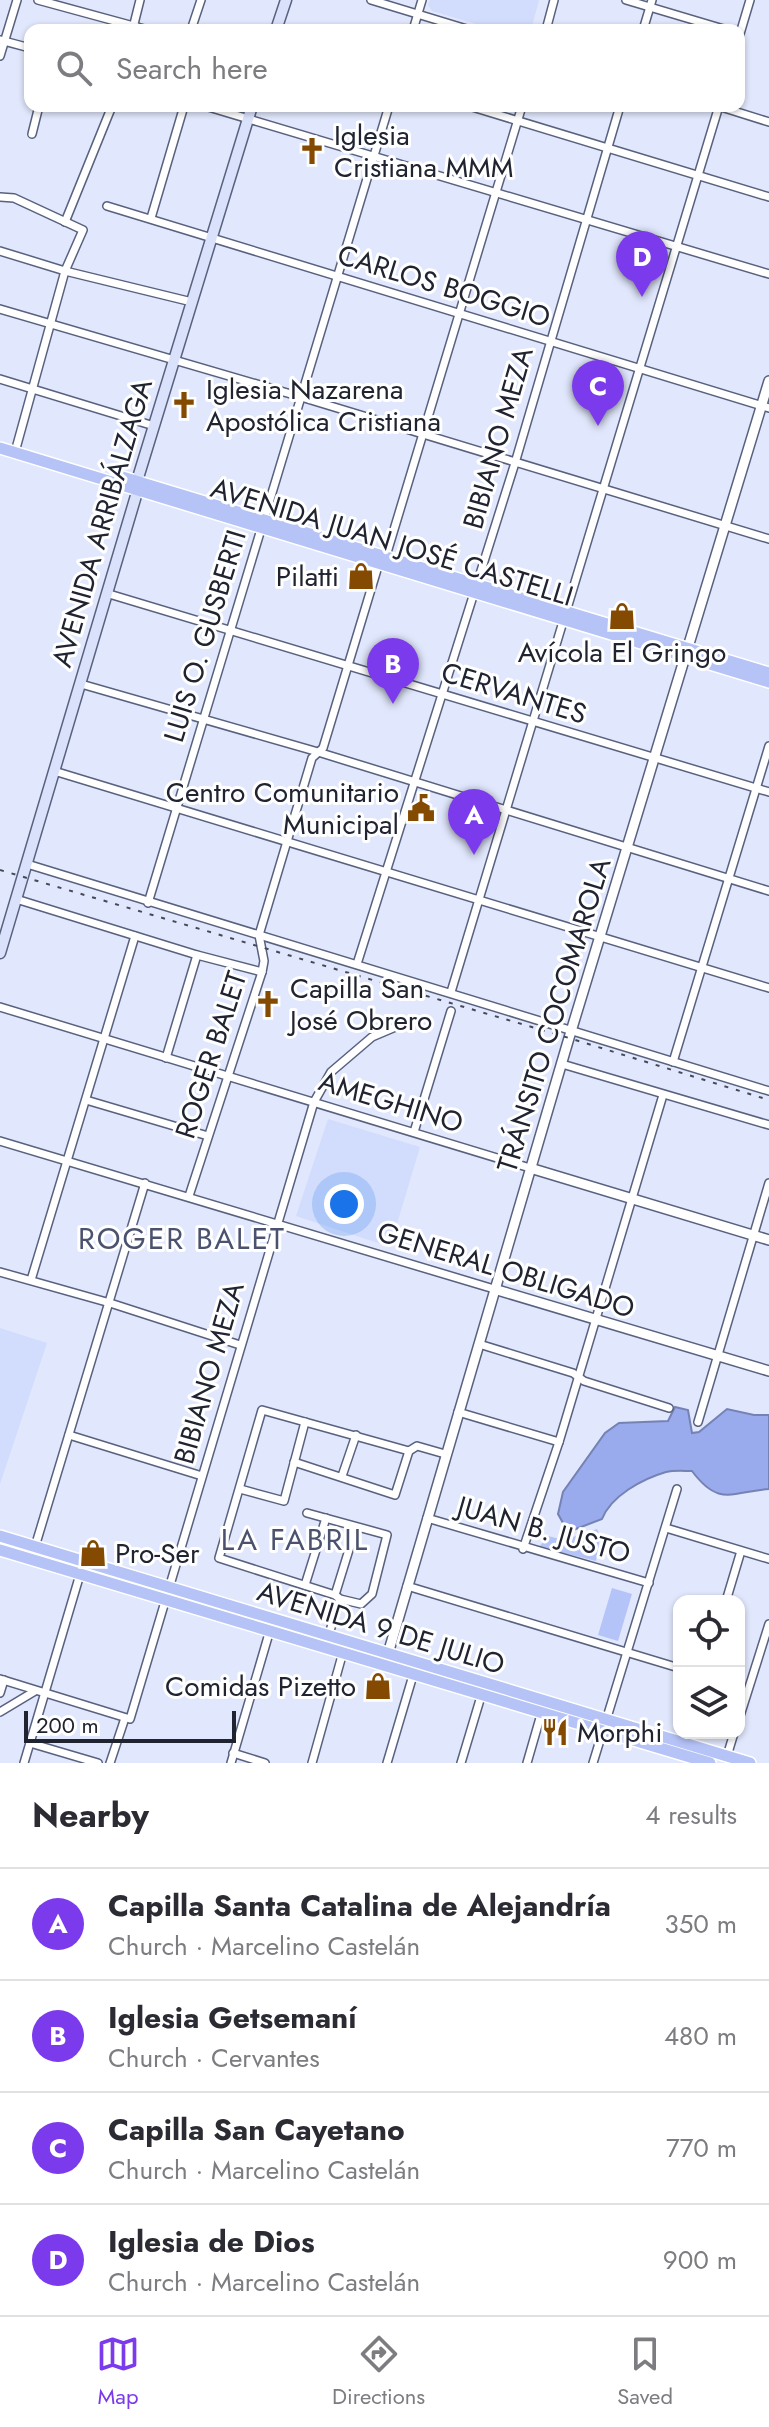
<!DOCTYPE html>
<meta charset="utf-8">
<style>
:root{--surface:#fff;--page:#f7f7f7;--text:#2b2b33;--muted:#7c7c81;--line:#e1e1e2;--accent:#7c3aed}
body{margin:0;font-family:Jost,sans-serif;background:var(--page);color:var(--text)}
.controls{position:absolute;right:24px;bottom:24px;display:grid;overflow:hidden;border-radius:16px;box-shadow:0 2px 6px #0004}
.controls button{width:72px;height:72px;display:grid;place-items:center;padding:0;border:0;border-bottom:2px solid var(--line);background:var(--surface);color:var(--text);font:40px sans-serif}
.scale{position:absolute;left:24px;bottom:20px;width:212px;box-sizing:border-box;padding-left:8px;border:4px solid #202330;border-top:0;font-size:22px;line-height:28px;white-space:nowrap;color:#202330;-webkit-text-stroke:6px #fff;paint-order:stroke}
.you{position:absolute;left:344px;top:1204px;width:28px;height:28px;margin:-20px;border:6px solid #fff;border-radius:50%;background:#1a73e8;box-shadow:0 0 0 12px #1a73e833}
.badge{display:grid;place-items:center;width:52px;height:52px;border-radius:50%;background:var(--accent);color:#fff;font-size:26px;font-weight:700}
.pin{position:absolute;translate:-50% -66px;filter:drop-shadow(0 2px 4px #0008)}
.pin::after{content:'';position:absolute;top:42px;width:28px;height:24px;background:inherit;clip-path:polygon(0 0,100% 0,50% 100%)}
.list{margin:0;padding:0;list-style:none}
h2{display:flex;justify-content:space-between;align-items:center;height:104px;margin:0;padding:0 32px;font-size:34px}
h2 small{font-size:26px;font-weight:400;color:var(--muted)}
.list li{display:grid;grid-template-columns:52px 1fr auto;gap:24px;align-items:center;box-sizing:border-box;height:112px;padding:0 32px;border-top:2px solid var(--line)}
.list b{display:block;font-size:30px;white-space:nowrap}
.list p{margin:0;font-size:26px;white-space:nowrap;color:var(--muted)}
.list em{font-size:26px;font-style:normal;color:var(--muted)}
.icon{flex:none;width:44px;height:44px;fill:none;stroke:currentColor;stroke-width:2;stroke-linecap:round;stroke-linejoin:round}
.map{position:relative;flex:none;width:769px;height:1763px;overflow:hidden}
.search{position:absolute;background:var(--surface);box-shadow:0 2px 6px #0004;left:24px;right:24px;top:24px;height:88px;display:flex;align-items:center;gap:20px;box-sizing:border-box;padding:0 28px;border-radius:16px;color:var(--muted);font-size:30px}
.sheet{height:552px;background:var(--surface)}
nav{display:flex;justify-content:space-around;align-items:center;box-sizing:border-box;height:112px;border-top:2px solid var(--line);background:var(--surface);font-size:22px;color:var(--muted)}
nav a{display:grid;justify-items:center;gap:4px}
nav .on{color:var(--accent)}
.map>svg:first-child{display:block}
.built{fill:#d2dcfd}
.green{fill:#b4c4f9}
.water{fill:#99abed;stroke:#7582b4;stroke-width:2}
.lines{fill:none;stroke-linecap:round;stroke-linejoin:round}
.minor-casing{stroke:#58617e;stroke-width:10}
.tertiary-casing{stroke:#58617e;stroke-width:12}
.secondary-casing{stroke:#58617e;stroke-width:13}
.primary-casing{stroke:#fff;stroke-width:14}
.minor{stroke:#fff;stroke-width:7}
.tertiary{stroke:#fff;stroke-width:9}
.secondary{stroke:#dae1fb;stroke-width:10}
.primary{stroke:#b6c3f7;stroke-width:11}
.rail{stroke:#464a58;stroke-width:2;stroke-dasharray:4 8;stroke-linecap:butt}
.labels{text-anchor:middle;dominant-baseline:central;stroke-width:6;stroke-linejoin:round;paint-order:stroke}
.poi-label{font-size:28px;fill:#202330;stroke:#fff;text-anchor:start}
.street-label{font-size:28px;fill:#202330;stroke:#fff}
.neighbourhood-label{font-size:30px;letter-spacing:2px;fill:#4a526f;stroke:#fff}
</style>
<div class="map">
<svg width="769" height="1763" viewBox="0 0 769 1763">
<rect width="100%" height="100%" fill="#e1e7fc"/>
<g class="built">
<polygon points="430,0 539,0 531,30 497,30 432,11 428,5"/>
<polygon points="328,1119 420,1147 390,1247 296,1216"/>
<polygon points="0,1328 47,1343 0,1484"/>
</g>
<g class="green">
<polygon points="597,1529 600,1536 596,1561 539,1547 548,1536 564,1540"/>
<polygon points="612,1588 632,1594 618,1641 598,1635"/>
</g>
<path class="water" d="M675,1407L688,1410L692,1433L699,1432L727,1409L754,1415H769V1489C731,1492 719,1507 692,1471C684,1471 674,1470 666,1472C642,1479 611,1496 602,1519L568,1532L558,1514L563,1492L605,1433L619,1423L668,1421Z"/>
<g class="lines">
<g class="minor-casing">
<g id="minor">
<polyline points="38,0 148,30"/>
<polyline points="371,0 470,30"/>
<polyline points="626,0 727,30"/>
<polyline points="133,28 140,0"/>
<polyline points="191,30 201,0"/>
<polyline points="413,30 422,0"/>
<polyline points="546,30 554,0"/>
<polyline points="643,30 652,0"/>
<polyline points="739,37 750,0"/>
<polyline points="0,40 30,48"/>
<polyline points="0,56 17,0"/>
<polyline points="205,106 769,274"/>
<polyline points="469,106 769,197"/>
<polyline points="718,106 769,122"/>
<polyline points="32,134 39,106"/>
<polyline points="0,197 14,198 83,230 65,271 15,452"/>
<polyline points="107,206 769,408"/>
<polyline points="151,218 184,106"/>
<polyline points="65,222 112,106"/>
<polyline points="0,251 65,271 192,302"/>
<polyline points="0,309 301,397 769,539"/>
<polyline points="0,379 154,426"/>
<polyline points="109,594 769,792"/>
<polyline points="81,684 318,752 769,891"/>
<polyline points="54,771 769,988"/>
<polyline points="27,864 769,1091"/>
<polyline points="16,899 197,955 262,972"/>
<polyline points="148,903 389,106"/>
<polyline points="357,964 515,463 620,106"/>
<polyline points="451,992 719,106"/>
<polyline points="0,1007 530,1168"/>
<polyline points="166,1058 197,955"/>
<polyline points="673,1062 769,746"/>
<polyline points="562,1064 769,1125"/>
<polyline points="86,1100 208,1136"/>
<polyline points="414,1132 451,1011"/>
<polyline points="0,1141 494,1289"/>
<polyline points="189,1196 262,972 264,961 259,935 312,758 323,748 379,563 386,556 522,106"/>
<polyline points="0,1272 110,1303 240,1345"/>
<polyline points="31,1280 135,936"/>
<polyline points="479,1344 573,1373 584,1381 669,1408"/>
<polyline points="458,1412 559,1442"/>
<polyline points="698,1422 769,1183"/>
<polyline points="69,1435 202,1476"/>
<polyline points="294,1462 395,1495 409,1451"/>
<polyline points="342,1476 356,1435"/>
<polyline points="240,1489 284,1501 305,1422"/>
<polyline points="307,1513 387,1535 372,1594 361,1604 340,1599 335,1595 219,1558 262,1410 409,1451 417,1446 445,1454"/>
<polyline points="427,1518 649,1583"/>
<polyline points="666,1528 769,1559"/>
<polyline points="523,1549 559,1442 663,1095"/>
<polyline points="31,1560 145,1183"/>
<polyline points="305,1585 326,1518"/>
<polyline points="407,1586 679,1668"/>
<polyline points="335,1595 356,1527"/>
<polyline points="726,1601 741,1551"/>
<polyline points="328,1637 340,1599"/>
<polyline points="0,1679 130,1719 314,1102 331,1072 372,1037 412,1020"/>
<polyline points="0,1693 4,1680"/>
<polyline points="0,1712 35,1691"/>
<polyline points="739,1719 769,1624"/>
<polyline points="30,1743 98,1763"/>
<polyline points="233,1753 265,1763"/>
<polyline points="727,1756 734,1733"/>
<polyline points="24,1763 81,1571"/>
<polyline points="110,1763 125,1718"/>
<polyline points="231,1763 270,1630"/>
<polyline points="312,1763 343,1652"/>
<polyline points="387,1763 414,1672"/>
<polyline points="461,1763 482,1693"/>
<polyline points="527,1763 542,1711"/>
<polyline points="593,1763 677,1489"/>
</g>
</g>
<g class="tertiary-casing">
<g id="tertiary">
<polyline points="530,1168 769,1240"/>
<polyline points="494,1289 769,1371"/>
<polyline points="385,1664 569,1038 769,381"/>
</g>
</g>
<g class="secondary-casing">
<g id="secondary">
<polyline points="276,30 286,0"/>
<polyline points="0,953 138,489 137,481 252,106"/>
</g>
</g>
<g class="primary-casing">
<g id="primary">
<polyline points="0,448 769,682"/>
<polyline points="119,476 769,673"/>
<polyline points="0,1536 750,1763"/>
<polyline points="0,1550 710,1763"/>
</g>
</g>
<use href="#minor" class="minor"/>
<use href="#tertiary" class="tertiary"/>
<use href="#secondary" class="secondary"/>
<use href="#primary" class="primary"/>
<polyline class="rail" points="0,870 569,1038 769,1100"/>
</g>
<defs>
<g id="church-bare" transform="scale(2.16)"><path d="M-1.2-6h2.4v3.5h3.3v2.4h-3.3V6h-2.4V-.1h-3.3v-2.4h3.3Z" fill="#854a01" stroke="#fff" stroke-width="2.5" paint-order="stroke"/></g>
<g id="shop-bare" transform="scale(2.16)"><path d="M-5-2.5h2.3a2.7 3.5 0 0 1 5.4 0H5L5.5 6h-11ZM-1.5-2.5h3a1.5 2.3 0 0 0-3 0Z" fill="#854a01" stroke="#fff" stroke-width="2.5" paint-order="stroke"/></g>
<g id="civic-bare" transform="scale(2.16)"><path d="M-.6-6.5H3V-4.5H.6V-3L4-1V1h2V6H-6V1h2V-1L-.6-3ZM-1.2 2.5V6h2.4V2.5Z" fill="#854a01" stroke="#fff" stroke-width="2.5" paint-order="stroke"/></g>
<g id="restaurant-bare" transform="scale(2.16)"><path d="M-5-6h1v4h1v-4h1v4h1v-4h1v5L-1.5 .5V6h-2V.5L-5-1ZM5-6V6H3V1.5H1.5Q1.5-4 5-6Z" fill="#854a01" stroke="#fff" stroke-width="2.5" paint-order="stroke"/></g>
</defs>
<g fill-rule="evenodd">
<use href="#church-bare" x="312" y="151"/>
<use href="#church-bare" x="184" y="405"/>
<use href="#shop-bare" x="361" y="576"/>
<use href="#shop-bare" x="622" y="616"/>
<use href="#civic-bare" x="421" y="808"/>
<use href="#church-bare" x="268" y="1004"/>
<use href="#shop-bare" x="93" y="1553"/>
<use href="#shop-bare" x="378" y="1686"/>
<use href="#restaurant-bare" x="555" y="1732"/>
</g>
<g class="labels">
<g class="poi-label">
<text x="334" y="135">Iglesia<tspan x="334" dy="32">Cristiana MMM</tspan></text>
<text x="206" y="389">Iglesia Nazarena<tspan x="206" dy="32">Apostólica Cristiana</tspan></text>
<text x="339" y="576" text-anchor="end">Pilatti</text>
<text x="622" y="652" text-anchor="middle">Avícola El Gringo</text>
<text x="399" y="792" text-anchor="end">Centro Comunitario<tspan x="399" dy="32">Municipal</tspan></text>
<text x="290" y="988">Capilla San<tspan x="290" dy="32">José Obrero</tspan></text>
<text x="115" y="1553">Pro-Ser</text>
<text x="356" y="1686" text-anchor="end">Comidas Pizetto</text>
<text x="577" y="1732">Morphi</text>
</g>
<g class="street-label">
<text transform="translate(444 286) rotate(17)">CARLOS BOGGIO</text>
<text transform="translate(498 438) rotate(-74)">BIBIANO MEZA</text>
<text transform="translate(102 523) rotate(-74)">AVENIDA ARRIBÁLZAGA</text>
<text transform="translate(392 542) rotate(17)">AVENIDA JUAN JOSÉ CASTELLI</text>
<text transform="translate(205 636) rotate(-73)">LUIS O. GUSBERTI</text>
<text transform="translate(514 693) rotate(17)">CERVANTES</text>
<text transform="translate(554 1015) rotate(-73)">TRÁNSITO COCOMAROLA</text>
<text transform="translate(211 1055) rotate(-72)">ROGER BALET</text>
<text transform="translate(391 1102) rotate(17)">AMEGHINO</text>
<text transform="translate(506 1270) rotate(17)">GENERAL OBLIGADO</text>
<text transform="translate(209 1373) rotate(-74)">BIBIANO MEZA</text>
<text transform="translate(544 1530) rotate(16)">JUAN B. JUSTO</text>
<text transform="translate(381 1628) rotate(17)">AVENIDA 9 DE JULIO</text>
</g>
<g class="neighbourhood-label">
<text x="182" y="1238">ROGER BALET</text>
<text x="295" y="1539">LA FABRIL</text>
</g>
</g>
</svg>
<div class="controls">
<button><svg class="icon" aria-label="locate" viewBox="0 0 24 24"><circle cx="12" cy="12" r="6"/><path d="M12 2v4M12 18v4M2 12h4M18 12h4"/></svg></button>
<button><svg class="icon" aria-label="layers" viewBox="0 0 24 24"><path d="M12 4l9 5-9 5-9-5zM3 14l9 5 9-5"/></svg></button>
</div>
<div class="scale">200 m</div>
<div class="you"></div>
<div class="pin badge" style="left:474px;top:855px">A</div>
<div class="pin badge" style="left:393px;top:704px">B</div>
<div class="pin badge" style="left:598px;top:426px">C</div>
<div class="pin badge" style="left:642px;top:297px">D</div>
<div class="search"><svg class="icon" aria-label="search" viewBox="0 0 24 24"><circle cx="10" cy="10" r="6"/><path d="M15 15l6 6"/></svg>Search here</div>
</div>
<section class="sheet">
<h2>Nearby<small>4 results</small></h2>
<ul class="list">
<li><span class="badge">A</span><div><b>Capilla Santa Catalina de Alejandría</b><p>Church · Marcelino Castelán</p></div><em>350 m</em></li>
<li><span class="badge">B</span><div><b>Iglesia Getsemaní</b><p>Church · Cervantes</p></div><em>480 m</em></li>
<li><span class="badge">C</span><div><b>Capilla San Cayetano</b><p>Church · Marcelino Castelán</p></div><em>770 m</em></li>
<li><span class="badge">D</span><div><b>Iglesia de Dios</b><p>Church · Marcelino Castelán</p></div><em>900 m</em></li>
</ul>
</section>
<nav>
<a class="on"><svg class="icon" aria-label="map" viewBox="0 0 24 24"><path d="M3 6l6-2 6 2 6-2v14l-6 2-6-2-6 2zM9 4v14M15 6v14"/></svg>Map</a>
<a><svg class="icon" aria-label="directions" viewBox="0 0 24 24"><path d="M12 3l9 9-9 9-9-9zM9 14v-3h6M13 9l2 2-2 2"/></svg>Directions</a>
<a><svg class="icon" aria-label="saved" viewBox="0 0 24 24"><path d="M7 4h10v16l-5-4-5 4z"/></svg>Saved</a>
</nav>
